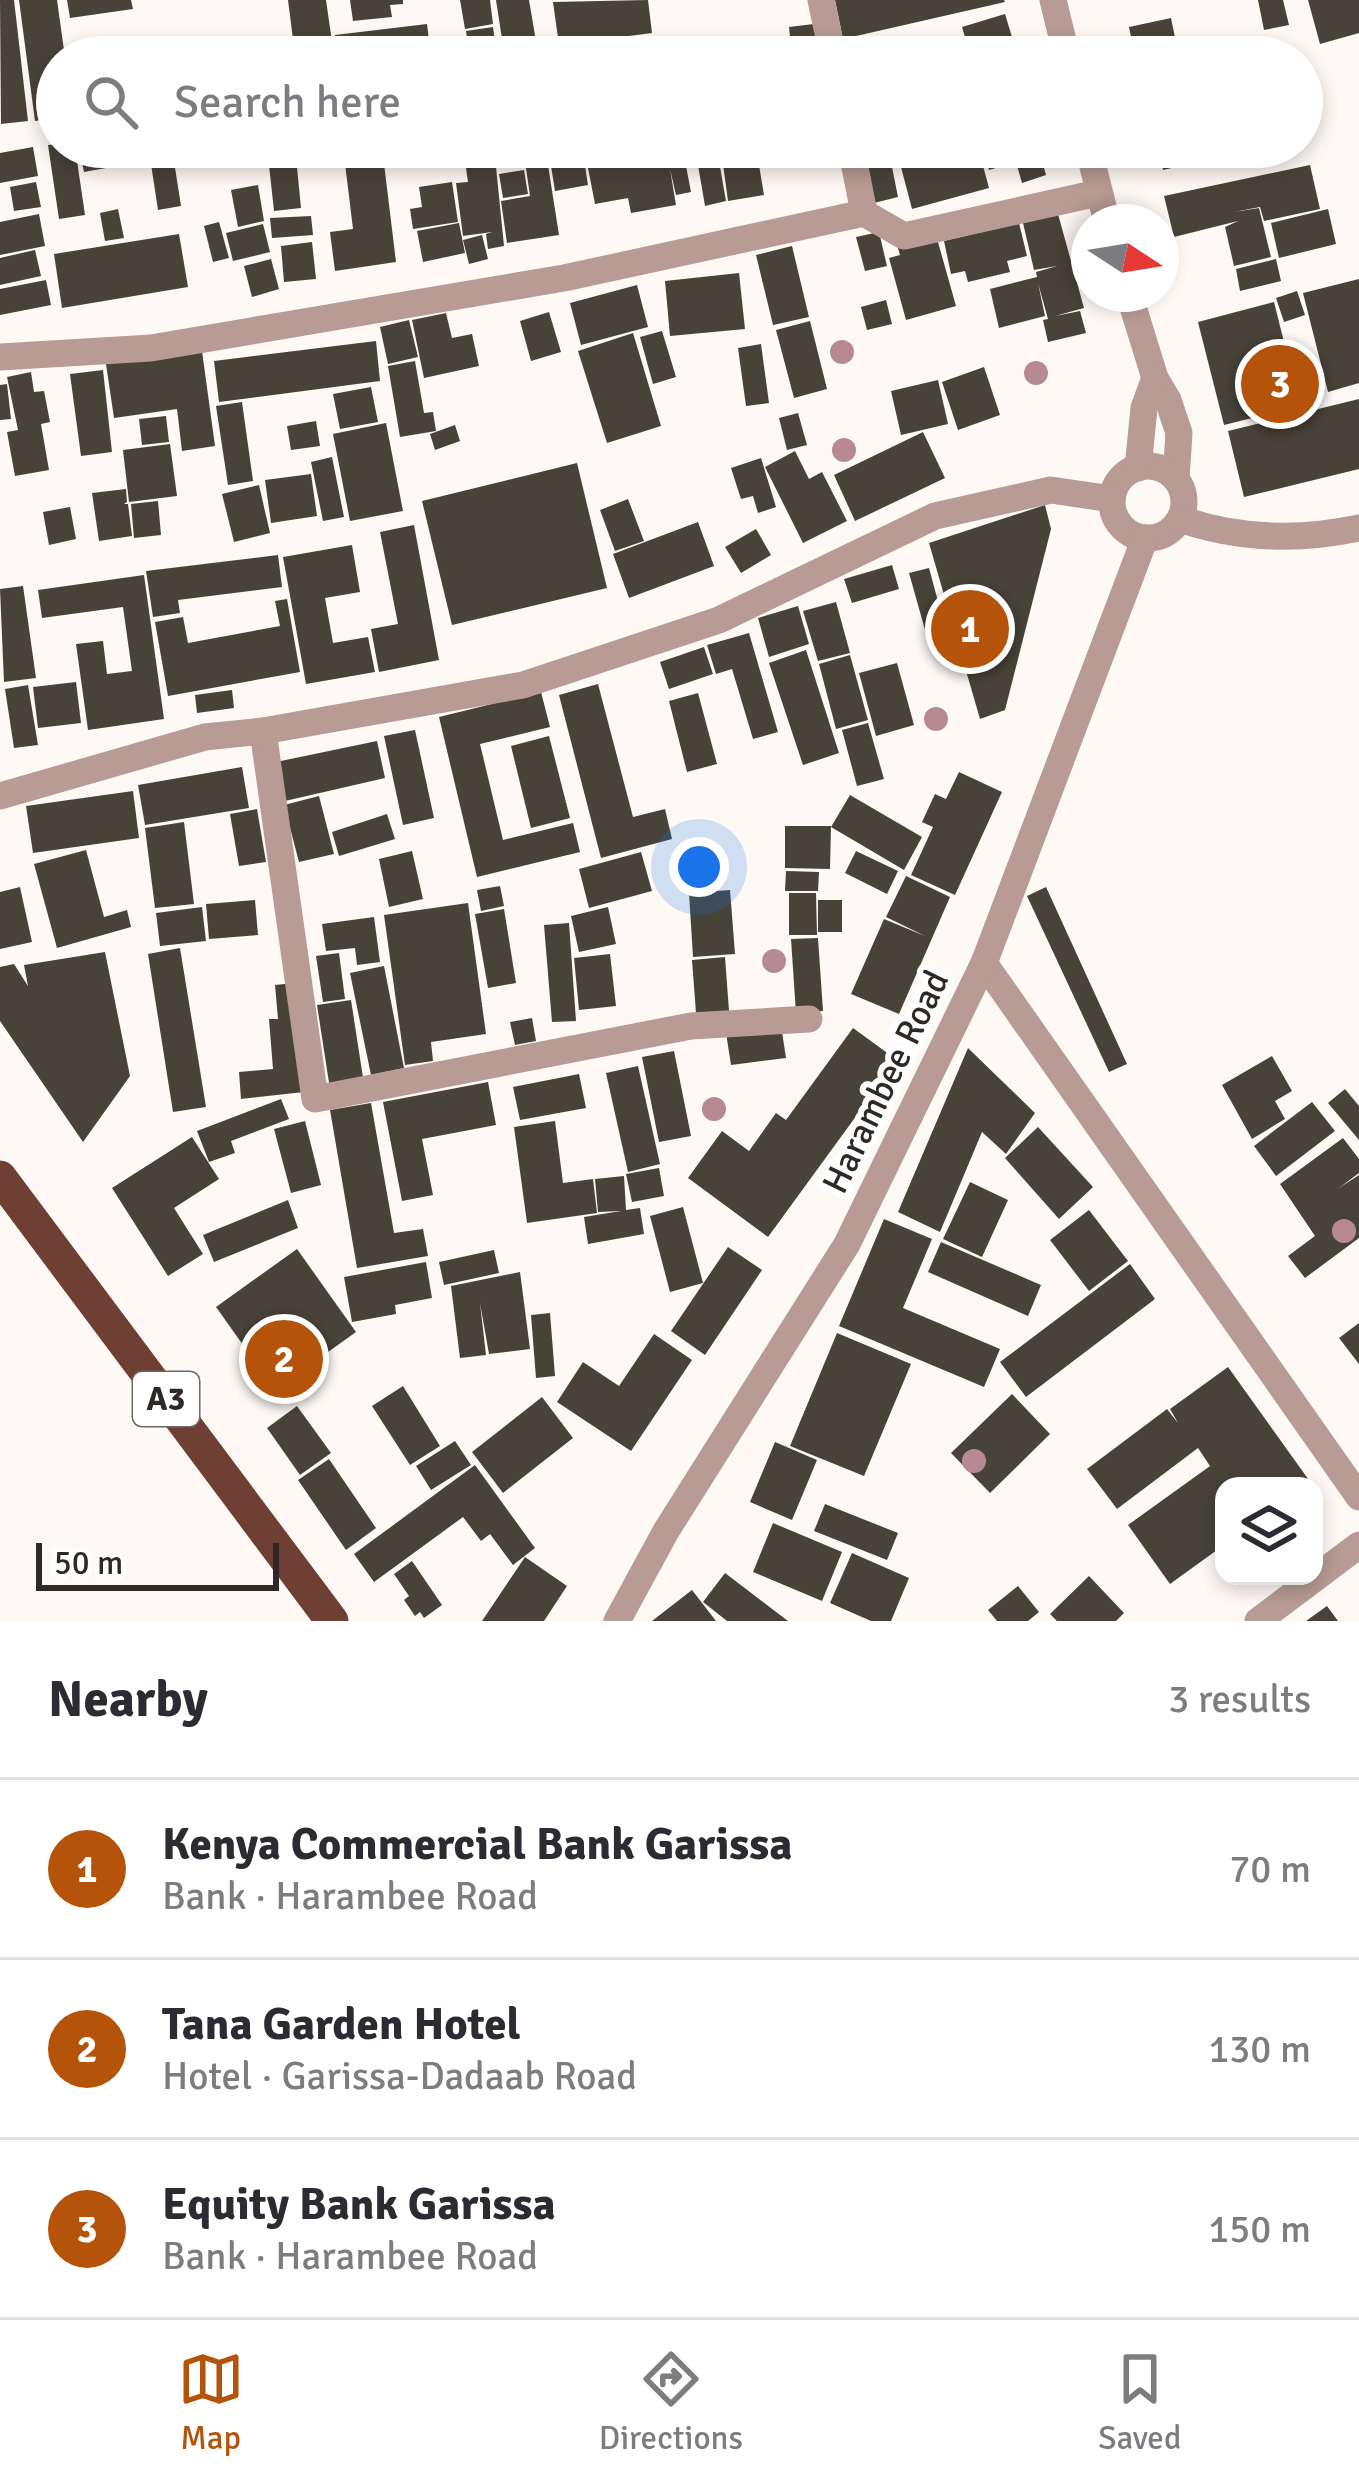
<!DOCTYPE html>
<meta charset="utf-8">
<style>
:root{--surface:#fff;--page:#f2f2f3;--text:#2b2b33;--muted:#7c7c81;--line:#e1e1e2;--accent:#b45309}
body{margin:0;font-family:Signika,sans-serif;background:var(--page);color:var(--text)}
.controls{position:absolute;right:36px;bottom:36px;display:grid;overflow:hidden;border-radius:24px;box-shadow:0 6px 18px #0003}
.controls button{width:108px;height:108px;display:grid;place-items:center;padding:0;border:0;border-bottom:3px solid var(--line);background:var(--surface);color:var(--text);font:60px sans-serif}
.compass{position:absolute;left:1071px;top:204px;width:108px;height:108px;border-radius:50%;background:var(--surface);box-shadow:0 6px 18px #0003;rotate:102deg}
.scale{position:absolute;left:36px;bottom:30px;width:243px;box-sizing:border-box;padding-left:12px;border:6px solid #2e2926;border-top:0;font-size:33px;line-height:42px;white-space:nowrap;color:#2e2926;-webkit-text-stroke:9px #fff;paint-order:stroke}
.you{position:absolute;left:699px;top:867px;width:42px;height:42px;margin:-30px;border:9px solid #fff;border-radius:50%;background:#1a73e8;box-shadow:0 0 0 18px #1a73e833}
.badge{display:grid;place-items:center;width:78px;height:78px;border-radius:50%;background:var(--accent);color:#fff;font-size:39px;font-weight:700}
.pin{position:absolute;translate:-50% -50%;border:6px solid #fff;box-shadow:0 3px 12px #0006}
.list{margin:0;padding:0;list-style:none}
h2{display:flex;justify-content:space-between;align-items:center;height:156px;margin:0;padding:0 48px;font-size:51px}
h2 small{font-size:39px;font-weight:400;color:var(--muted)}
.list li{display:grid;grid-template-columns:78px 1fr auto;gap:36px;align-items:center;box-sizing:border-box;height:180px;padding:0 48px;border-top:3px solid var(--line)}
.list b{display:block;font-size:45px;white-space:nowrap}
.list p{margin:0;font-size:39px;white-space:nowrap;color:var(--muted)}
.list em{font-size:39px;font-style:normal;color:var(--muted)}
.icon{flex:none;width:66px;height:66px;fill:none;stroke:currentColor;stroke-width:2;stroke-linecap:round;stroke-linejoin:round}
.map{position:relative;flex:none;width:1359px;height:1621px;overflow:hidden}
.search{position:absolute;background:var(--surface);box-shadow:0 6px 18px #0003;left:36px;right:36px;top:36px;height:132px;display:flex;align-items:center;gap:30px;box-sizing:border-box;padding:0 42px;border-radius:66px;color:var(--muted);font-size:45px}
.sheet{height:696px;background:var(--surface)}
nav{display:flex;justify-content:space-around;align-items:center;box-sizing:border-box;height:168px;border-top:3px solid var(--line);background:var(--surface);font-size:33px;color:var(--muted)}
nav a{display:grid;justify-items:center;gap:6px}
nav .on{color:var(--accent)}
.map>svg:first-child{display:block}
.building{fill:#484339}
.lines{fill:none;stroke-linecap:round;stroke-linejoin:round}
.minor{stroke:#b79b94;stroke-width:27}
.trunk{stroke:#703f34;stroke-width:33}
.tree{fill:#b78a93}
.labels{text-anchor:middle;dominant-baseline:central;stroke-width:12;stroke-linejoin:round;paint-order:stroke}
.shield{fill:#fff;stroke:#6d6967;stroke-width:3}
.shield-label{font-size:33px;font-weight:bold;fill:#2e2926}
.street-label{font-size:36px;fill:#2e2926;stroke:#fff}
</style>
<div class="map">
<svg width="1359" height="1621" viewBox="0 0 1359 1621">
<rect width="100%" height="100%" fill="#fef9f5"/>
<g class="building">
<polygon points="0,0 14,0 28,121 1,124"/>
<polygon points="19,0 57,0 65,57 57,57 57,117 35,121"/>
<polygon points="67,0 131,0 133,9 70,18"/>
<polygon points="288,0 326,0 332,42 294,47"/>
<polygon points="350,0 403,0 403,4 390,5 392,17 353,21"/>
<polygon points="460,0 490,0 493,24 465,29"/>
<polygon points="496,0 529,0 537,47 504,52"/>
<polygon points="648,0 652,33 559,45 553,2"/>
<polygon points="835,0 1004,0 1005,2 843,39"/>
<polygon points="1258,0 1283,0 1289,25 1264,30"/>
<polygon points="1308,0 1359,0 1359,33 1320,44"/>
<polygon points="1005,14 1018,57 971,57 962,27"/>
<polygon points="1171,18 1179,57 1135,57 1129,27"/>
<polygon points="822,23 826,57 792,57 789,27"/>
<polygon points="427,24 431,57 338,57 335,35"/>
<polygon points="493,27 496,49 469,53 466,31"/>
<polygon points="915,42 919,57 858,57 858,55"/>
<polygon points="326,46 328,57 266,57 266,54"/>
<polygon points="655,46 657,57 595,57 595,54"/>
<polygon points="57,144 57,147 75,147 85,215 59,219 48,145"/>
<polygon points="33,147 38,176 0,183 0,153"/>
<polygon points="79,147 171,147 172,156 84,172"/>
<polygon points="267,147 295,147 301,208 274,211"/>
<polygon points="343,147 382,147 396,262 335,271 330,232 353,229"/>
<polygon points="463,147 494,147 504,246 488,249 486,234 492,232 463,236 456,183 468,182"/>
<polygon points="548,147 582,147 588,185 555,191"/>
<polygon points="667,147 695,147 698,164 686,166 691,192 676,195 670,169 676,205 631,213 628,198 595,204 588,168 669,153"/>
<polygon points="888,147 898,197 874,203 863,148"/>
<polygon points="978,147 989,188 912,209 901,167"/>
<polygon points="982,147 1038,147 1046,175 1022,183 1016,162 989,170"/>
<polygon points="1159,147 1217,147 1219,157 1163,170"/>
<polygon points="1223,147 1273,147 1274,149 1225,159"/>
<polygon points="758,159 764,195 728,201 723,164"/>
<polygon points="174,161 181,206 158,210 151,164"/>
<polygon points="719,161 726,201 705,206 698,165"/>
<polygon points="548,165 559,235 507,243 501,201 530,196 526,168"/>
<polygon points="1310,165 1320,209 1264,221 1260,207 1234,212 1259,208 1271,257 1234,266 1225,227 1238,221 1174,237 1164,196"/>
<polygon points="524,170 528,194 503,198 499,174"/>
<polygon points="36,182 41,207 14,211 10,187"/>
<polygon points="452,182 458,222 413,229 410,209 422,207 419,187"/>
<polygon points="258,185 264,221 238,227 231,190"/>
<polygon points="118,209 124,238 105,241 100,213"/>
<polygon points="1328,209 1336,244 1279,258 1271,223"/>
<polygon points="39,214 45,246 0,255 0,222"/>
<polygon points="1058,214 1084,308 1055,316 1080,311 1086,333 1048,342 1043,320 1048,319 1038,283 1045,316 999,328 990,289 1037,277 1036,272 1057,266 1034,270 1023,223"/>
<polygon points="311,216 313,235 272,238 270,218"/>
<polygon points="219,222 229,258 213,262 204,226"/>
<polygon points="459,223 465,253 423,262 417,231"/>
<polygon points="1019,223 1027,256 1007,261 1010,272 968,282 965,271 951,274 944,241"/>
<polygon points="263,224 270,252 233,261 226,233"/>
<polygon points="879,232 887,266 865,271 856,237"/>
<polygon points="179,234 188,287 62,308 54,254"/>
<polygon points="482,235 488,259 469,264 463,240"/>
<polygon points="936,235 956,306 906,320 889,258 900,255 897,245"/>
<polygon points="312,242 316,279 284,282 281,246"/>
<polygon points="792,246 809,317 773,325 756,255"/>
<polygon points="35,250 41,276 0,285 0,258"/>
<polygon points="271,259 279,289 252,297 244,266"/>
<polygon points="1276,259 1281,281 1240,291 1236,269"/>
<polygon points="739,273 745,329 670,336 665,281"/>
<polygon points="1359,279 1359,383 1328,392 1303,293"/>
<polygon points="46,280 51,305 0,315 0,289"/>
<polygon points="637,285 648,327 581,345 570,303"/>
<polygon points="1297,291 1305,315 1284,322 1276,298"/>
<polygon points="886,300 892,324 867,330 861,307"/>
<polygon points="1274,302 1300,406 1224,425 1198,322"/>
<polygon points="549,312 561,352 531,361 520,321"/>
<polygon points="446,313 452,338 472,334 479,366 424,378 412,320"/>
<polygon points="409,320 418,357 388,364 380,327"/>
<polygon points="810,321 827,389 794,398 776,330"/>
<polygon points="662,331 676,377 653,384 640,337"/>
<polygon points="633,333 661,426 607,443 578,351"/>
<polygon points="376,341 380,381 219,402 214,361"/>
<polygon points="761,344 769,403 746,406 738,348"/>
<polygon points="202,351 215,446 182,451 177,409 114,418 106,364"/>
<polygon points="415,361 424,413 433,412 436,431 400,437 388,366"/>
<polygon points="984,367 1000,415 958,430 942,382"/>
<polygon points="103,370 112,452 81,456 70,374"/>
<polygon points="31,372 34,392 44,391 50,422 41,424 49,470 15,476 7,432 18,430 7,377"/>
<polygon points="938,380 948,424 901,435 891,391"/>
<polygon points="7,384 11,419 0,420 0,385"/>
<polygon points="371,387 378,422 340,429 333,394"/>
<polygon points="1359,399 1359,469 1244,497 1228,431"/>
<polygon points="242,402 253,481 228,485 216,406"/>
<polygon points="798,413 807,445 787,450 779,418"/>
<polygon points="166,416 169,442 142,445 139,419"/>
<polygon points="316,421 320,446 291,450 287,426"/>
<polygon points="386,423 403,511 350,521 333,434"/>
<polygon points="455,425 460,441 435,450 430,434"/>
<polygon points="923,432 945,478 855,521 834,475"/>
<polygon points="170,444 177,496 129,502 123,450"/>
<polygon points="795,451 809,479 822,472 847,521 803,543 765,467"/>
<polygon points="332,457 344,517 323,521 311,462"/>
<polygon points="761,458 776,507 758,513 753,496 741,499 731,468"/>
<polygon points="577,463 607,588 452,625 422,501"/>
<polygon points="311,474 317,516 271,523 265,480"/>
<polygon points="259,485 270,533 234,542 222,494"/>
<polygon points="126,489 127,502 124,504 128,504 132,536 99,541 92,493"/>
<polygon points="628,499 644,541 615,551 600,510"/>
<polygon points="158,501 161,535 134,538 131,504"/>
<polygon points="1045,505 1051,529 1005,710 980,719 929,543"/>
<polygon points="70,507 76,539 49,545 43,512"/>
<polygon points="698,522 714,566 629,598 613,554"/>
<polygon points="414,525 439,660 379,672 371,629 398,624 380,532"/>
<polygon points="756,529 771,555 741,573 725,547"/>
<polygon points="352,545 360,592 325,598 333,643 368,637 375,672 306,684 283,557"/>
<polygon points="278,555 282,587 178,600 180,613 153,617 146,571"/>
<polygon points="892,565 899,589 852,603 844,579"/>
<polygon points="929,568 946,631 927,637 909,573"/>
<polygon points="144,575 164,719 88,730 76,644 103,641 107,674 132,671 123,607 42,618 38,590"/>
<polygon points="23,586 36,678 4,682 0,589"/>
<polygon points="287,599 300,672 168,696 155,622 183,617 188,643 280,626 275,601"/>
<polygon points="836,602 850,653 818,661 803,611"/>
<polygon points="798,606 809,644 769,657 758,618"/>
<polygon points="749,633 778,732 753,739 732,669 716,674 707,645"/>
<polygon points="704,647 713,674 669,689 660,662"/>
<polygon points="806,650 839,753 803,765 769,663"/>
<polygon points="850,655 868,720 836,729 819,664"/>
<polygon points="897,663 914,725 876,736 859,673"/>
<polygon points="76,682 81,723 38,728 33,687"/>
<polygon points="598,684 633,817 665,809 672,839 601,858 559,695"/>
<polygon points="28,685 38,745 14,748 5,689"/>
<polygon points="232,690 234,708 197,713 195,695"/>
<polygon points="541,692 550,727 480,744 503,840 573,823 580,852 477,877 439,717"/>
<polygon points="698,693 717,764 687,772 669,701"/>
<polygon points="868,723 884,779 857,786 842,730"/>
<polygon points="415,730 434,818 403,825 384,736"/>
<polygon points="549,736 570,818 531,828 511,746"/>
<polygon points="377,741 385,778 285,801 276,762"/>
<polygon points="242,767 249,808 145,825 138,785"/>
<polygon points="959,772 1002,792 955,895 911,875 933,827 922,822 935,794 946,799"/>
<polygon points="133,791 139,838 33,853 26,806"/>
<polygon points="850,795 922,837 904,870 831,827"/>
<polygon points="319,796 334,854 299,862 284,805"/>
<polygon points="257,809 266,862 239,866 230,814"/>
<polygon points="387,814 395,839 339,856 332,832"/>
<polygon points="184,822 194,904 155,908 145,828"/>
<polygon points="785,826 831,826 830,869 785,868"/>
<polygon points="86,850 104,917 127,910 131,927 57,948 34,864"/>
<polygon points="412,851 423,899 389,907 379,859"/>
<polygon points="856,851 898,871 887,894 845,873"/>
<polygon points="641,852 652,891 589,908 579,869"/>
<polygon points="786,871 819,872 818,891 785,891"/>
<polygon points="906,876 950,897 899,1014 851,994 884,919 925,936 886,917"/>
<polygon points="500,886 504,906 481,911 477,890"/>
<polygon points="20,887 32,942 0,949 0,892"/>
<polygon points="1046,887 1127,1064 1109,1072 1027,896"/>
<polygon points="730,890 735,954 693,957 689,893"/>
<polygon points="789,893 816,893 817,935 789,935"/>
<polygon points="255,900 258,935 209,939 206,904"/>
<rect x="818" y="900" width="24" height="32"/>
<polygon points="468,903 486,1034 431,1042 433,1061 405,1065 384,915"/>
<polygon points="202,907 206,941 160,946 156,913"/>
<polygon points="608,907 616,944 579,952 571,916"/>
<polygon points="504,909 516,983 488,988 475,914"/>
<polygon points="374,917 380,962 357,965 355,948 326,951 322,924"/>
<polygon points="569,923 576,1021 552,1022 544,925"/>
<polygon points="818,938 823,1011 796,1013 791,939"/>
<polygon points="180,948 206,1107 173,1112 148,954"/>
<polygon points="105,952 130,1076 83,1142 0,1021 0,967 14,964 28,986 24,965"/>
<polygon points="339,953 345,999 323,1002 316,956"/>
<polygon points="610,954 616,1006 579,1010 574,958"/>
<polygon points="725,957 729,1011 696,1013 692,960"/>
<polygon points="384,966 404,1068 371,1075 350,973"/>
<polygon points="294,983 304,1092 241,1099 239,1072 273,1069 269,1019 278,1019 275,985"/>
<polygon points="351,1000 364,1084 330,1089 317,1005"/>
<polygon points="532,1018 536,1041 515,1045 510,1022"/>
<polygon points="781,1025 786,1058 731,1065 726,1033"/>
<polygon points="853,1028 897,1060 768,1237 688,1178 722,1131 749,1151 776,1113 786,1120"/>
<polygon points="968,1048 1035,1113 1006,1154 982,1132 940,1232 898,1212"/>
<polygon points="674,1051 691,1136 659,1142 642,1057"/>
<polygon points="1272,1056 1292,1091 1275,1101 1285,1119 1252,1139 1222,1085"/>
<polygon points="638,1066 660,1164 628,1172 606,1073"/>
<polygon points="579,1074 586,1108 520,1120 513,1087"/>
<polygon points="488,1082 496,1125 422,1139 433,1195 402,1201 383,1102"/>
<polygon points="1345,1089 1359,1106 1359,1140 1328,1103"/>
<polygon points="281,1099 289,1119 231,1141 235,1153 209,1162 197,1131"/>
<polygon points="1312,1102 1335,1131 1276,1176 1254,1146"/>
<polygon points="371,1103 394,1233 423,1229 428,1256 357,1268 330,1110"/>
<polygon points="305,1121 321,1185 291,1193 274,1129"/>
<polygon points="555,1121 563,1183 593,1179 597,1213 527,1223 514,1127"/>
<polygon points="1038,1127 1093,1187 1059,1219 1005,1158"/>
<polygon points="192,1137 219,1179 174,1208 203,1254 168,1276 112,1188"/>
<polygon points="1343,1138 1359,1159 1359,1173 1339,1188 1359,1175 1359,1238 1305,1278 1288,1256 1315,1236 1280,1184"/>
<polygon points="659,1168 664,1196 632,1202 626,1174"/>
<polygon points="624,1176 626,1210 640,1208 644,1234 588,1244 584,1217 621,1211 598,1212 595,1179"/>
<polygon points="970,1182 1008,1200 982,1257 943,1239"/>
<polygon points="288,1200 298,1228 214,1262 203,1235"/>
<polygon points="683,1207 703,1283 670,1292 650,1216"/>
<polygon points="1089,1210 1128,1261 1089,1291 1050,1240"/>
<polygon points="884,1219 932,1239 903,1308 1000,1349 984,1387 839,1326"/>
<polygon points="941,1242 1041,1285 1028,1316 928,1272"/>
<polygon points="728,1247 762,1270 705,1355 671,1331"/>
<polygon points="297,1249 356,1332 275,1390 216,1307"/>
<polygon points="494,1250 499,1273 444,1285 439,1262"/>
<polygon points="426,1262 432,1298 395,1305 396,1314 352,1322 344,1277"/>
<polygon points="1130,1264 1155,1299 1026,1397 1000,1362"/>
<polygon points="520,1272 530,1349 489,1354 480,1303 486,1355 460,1358 451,1286"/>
<polygon points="550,1313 555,1376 536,1378 531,1315"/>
<polygon points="1359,1323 1359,1364 1339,1338"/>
<polygon points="837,1333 911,1364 864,1476 790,1446"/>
<polygon points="654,1334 692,1360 631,1451 557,1402 583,1362 619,1386"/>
<polygon points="1228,1367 1311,1483 1224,1486 1224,1545 1170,1584 1128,1525 1210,1466 1198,1448 1117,1509 1087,1469 1167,1409 1178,1423 1170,1409"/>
<polygon points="403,1386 440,1446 410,1465 372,1406"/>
<polygon points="1012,1394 1050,1434 990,1493 951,1453"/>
<polygon points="542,1397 573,1438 503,1493 472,1452"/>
<polygon points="297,1406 331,1453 300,1475 267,1428"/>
<polygon points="455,1441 471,1465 431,1490 416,1466"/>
<polygon points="775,1442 817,1460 792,1520 750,1502"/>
<polygon points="329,1459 376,1528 346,1550 298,1480"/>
<polygon points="475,1465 535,1548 513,1565 490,1534 481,1541 463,1517 374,1582 354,1554"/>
<polygon points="825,1504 898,1533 887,1560 814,1531"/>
<polygon points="773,1523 842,1552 822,1601 753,1572"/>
<polygon points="852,1553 909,1578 891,1621 871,1621 830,1603"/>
<polygon points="525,1557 567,1586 544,1621 482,1621"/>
<polygon points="412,1561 442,1605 424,1618 420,1612 415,1616 404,1600 409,1596 394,1574"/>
<polygon points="725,1573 788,1621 727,1621 703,1602"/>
<polygon points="1089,1576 1124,1613 1116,1621 1057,1621 1050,1614"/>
<polygon points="1018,1586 1039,1612 1028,1621 997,1621 988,1610"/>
<polygon points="692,1590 716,1621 652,1621"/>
<polygon points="1327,1606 1338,1621 1306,1621"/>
</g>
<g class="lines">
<g class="minor">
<polyline points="821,0 833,57"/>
<polyline points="1053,0 1067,57"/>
<polyline points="851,147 864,213"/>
<polyline points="1088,147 1107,222"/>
<polyline points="1129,294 1155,378 1168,400 1179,433 1176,479"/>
<polyline points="0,357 151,348 564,278 864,213 904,236 1098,193"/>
<circle cx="1148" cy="502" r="36"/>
<polyline points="1138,468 1144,408 1155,378"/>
<path d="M1180,519C1238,539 1298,541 1359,528"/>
<polyline points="263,731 315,1099 691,1026 809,1019"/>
<polyline points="0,796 205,737 263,731 523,685 719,620 935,516 1051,490 1112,499"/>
<polyline points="984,963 1359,1497"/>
<polyline points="617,1621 666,1531 847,1244 984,963 1145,538"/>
<polyline points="1258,1621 1359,1545"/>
</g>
<polyline class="trunk" points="0,1177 332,1621"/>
</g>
<g class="tree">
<circle cx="842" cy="352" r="12"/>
<circle cx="1036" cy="373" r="12"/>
<circle cx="844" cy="450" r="12"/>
<circle cx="936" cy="719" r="12"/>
<circle cx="774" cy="961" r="12"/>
<circle cx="714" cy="1109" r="12"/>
<circle cx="1344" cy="1231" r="12"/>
<circle cx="974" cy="1461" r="12"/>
</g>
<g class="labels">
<rect class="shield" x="133" y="1372" width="66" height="54" rx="9"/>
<g class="shield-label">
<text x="166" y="1399">A3</text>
</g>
<g class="street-label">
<text transform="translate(886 1082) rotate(-64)">Harambee Road</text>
</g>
</g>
</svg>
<div class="controls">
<button><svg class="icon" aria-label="layers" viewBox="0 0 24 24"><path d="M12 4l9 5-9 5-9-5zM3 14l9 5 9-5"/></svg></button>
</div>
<svg class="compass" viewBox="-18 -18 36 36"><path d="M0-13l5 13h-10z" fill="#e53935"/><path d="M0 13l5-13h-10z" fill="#7c7c81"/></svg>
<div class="scale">50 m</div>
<div class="you"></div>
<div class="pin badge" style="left:970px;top:629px">1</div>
<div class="pin badge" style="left:284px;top:1359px">2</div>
<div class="pin badge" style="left:1280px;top:384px">3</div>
<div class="search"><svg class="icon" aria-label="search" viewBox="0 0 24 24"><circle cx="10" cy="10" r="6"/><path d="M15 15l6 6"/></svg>Search here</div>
</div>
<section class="sheet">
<h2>Nearby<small>3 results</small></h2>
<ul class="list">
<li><span class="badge">1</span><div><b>Kenya Commercial Bank Garissa</b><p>Bank · Harambee Road</p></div><em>70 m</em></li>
<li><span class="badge">2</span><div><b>Tana Garden Hotel</b><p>Hotel · Garissa-Dadaab Road</p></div><em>130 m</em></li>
<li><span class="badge">3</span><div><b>Equity Bank Garissa</b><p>Bank · Harambee Road</p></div><em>150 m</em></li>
</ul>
</section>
<nav>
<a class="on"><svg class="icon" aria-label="map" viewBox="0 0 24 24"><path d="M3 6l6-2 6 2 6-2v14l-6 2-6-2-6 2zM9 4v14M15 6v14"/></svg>Map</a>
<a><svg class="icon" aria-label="directions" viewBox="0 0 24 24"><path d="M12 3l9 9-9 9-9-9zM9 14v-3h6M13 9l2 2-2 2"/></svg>Directions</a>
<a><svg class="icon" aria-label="saved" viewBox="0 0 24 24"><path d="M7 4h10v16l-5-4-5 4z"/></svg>Saved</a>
</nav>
